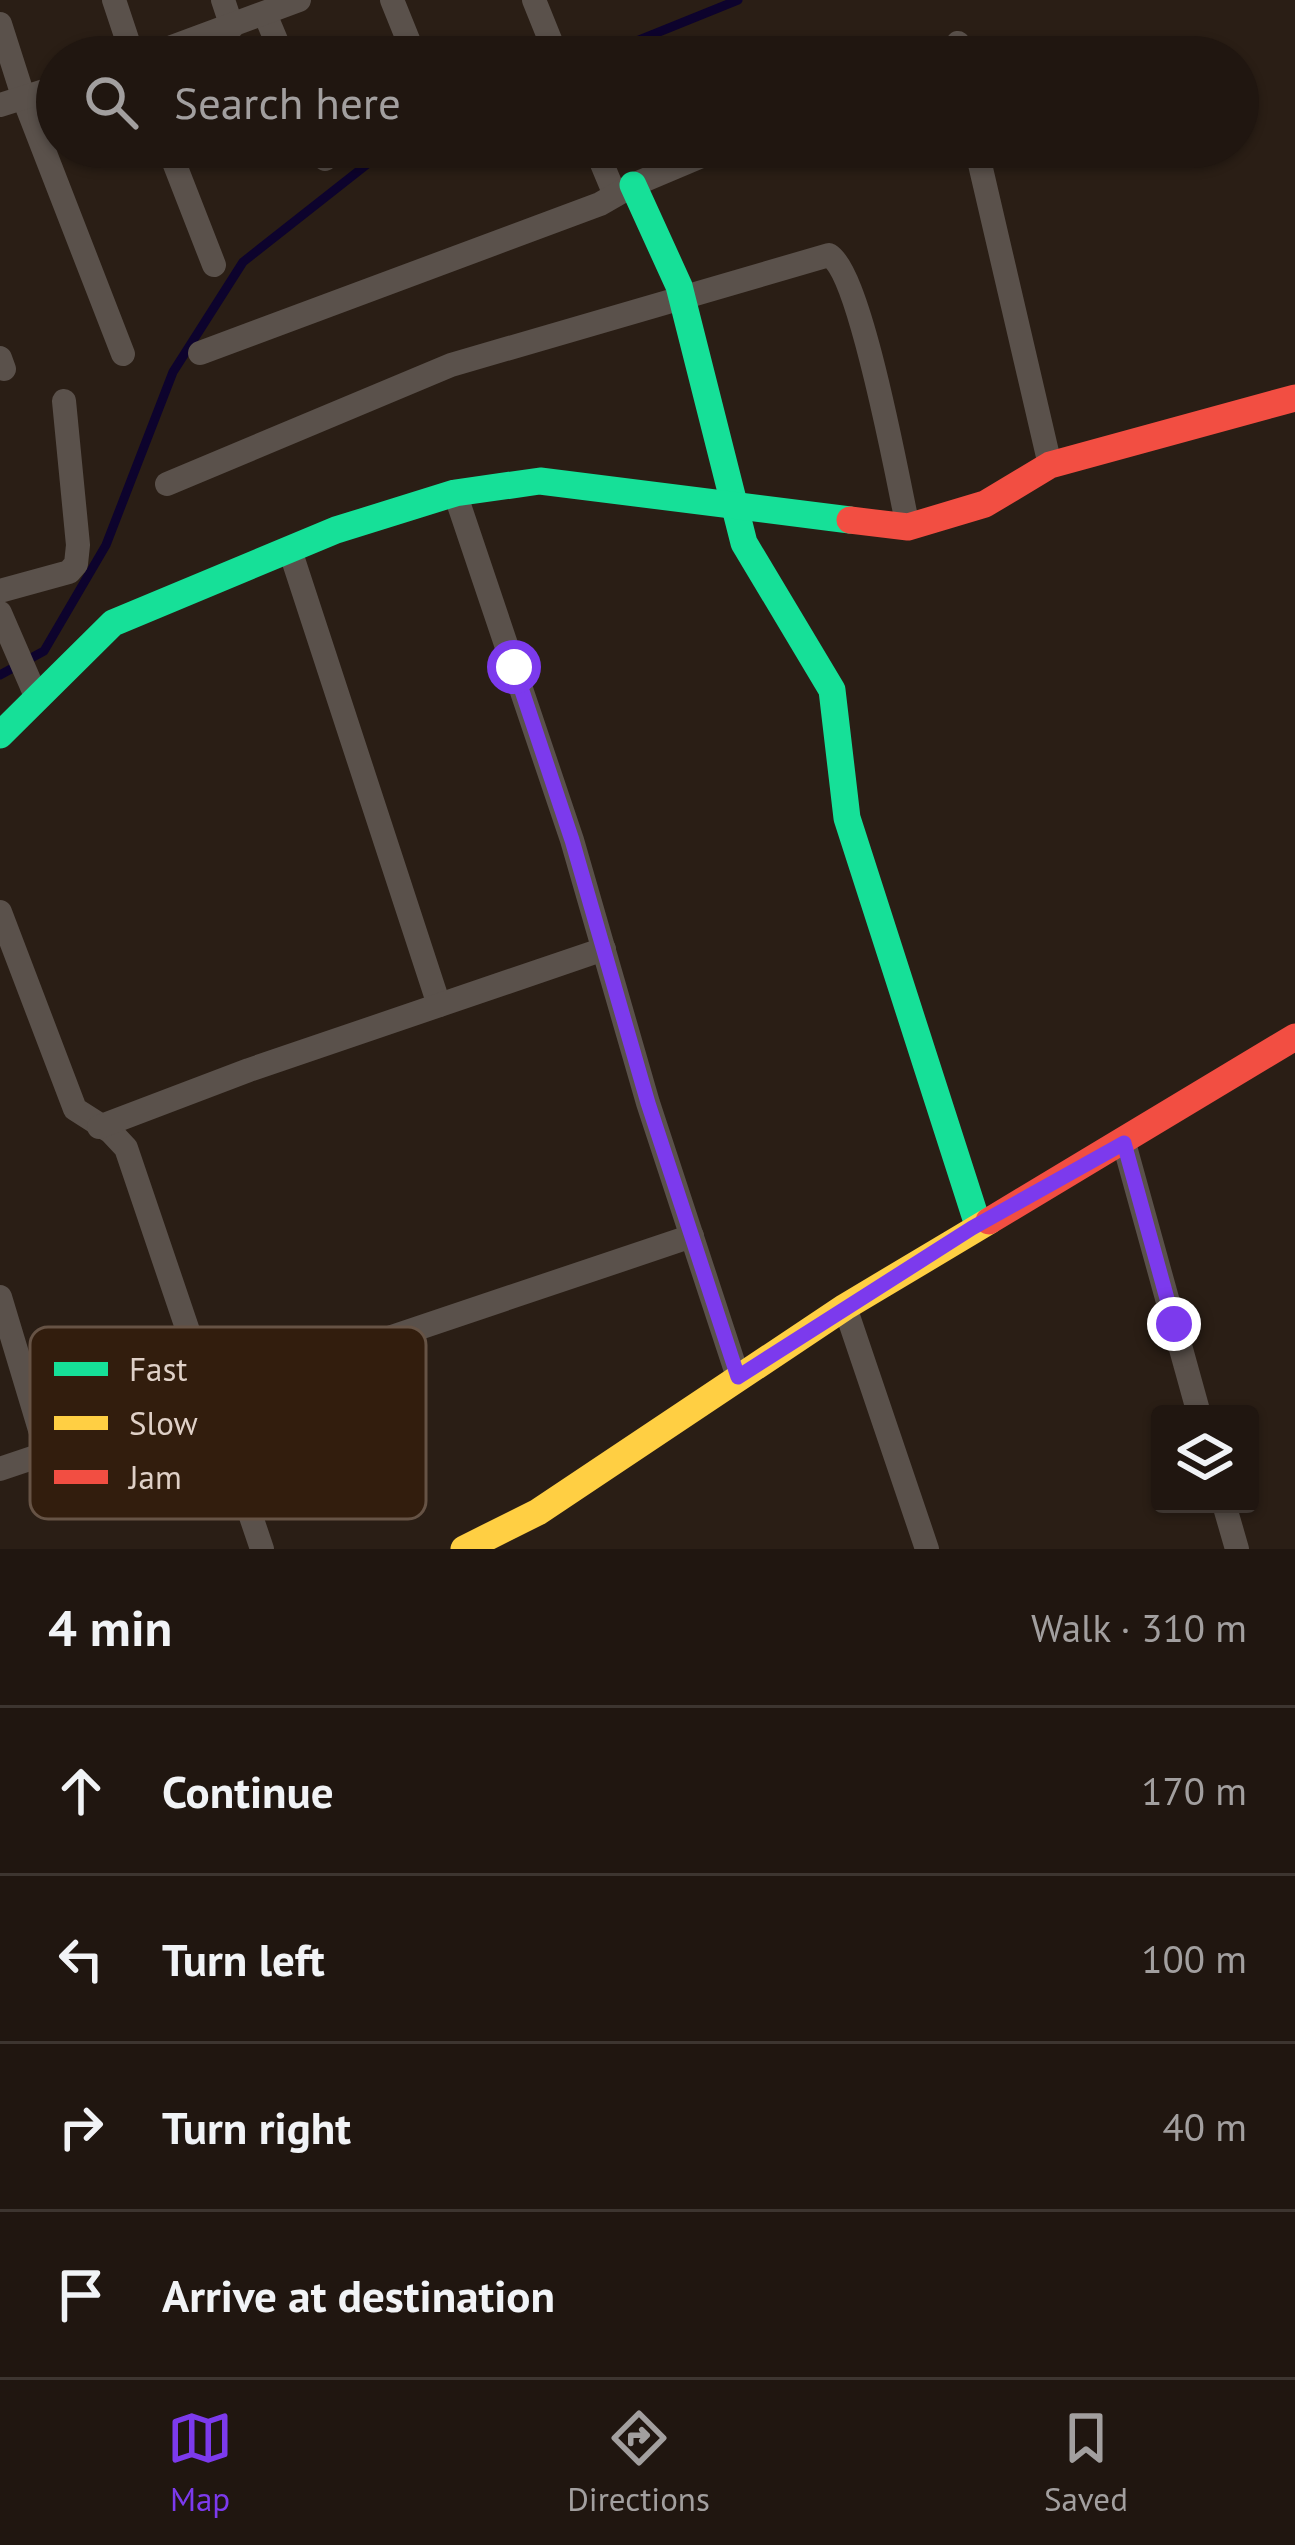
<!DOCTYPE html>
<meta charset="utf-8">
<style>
:root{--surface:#201610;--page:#281f19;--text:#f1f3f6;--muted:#a29f9f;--line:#3d3530;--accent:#7c3aed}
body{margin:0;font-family:"PT Sans",sans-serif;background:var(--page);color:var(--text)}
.controls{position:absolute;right:36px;bottom:36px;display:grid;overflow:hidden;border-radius:12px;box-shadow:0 3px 9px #0004}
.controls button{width:108px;height:108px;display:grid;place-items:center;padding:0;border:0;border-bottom:3px solid var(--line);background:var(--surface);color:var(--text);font:60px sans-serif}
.stop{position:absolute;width:36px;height:36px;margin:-27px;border:9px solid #7c3aed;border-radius:50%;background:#fff}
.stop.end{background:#7c3aed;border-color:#fff;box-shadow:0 3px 12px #0008}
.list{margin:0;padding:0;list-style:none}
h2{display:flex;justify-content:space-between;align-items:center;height:156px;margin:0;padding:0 48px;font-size:51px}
h2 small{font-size:39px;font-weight:400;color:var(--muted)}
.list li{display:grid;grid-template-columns:78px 1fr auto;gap:36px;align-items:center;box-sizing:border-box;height:168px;padding:0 48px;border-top:3px solid var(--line)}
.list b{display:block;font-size:45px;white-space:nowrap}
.list em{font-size:39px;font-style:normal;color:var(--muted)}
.icon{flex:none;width:66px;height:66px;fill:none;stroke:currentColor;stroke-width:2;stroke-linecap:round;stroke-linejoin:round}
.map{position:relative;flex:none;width:1295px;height:1549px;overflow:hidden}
.search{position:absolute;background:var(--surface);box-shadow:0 3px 9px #0004;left:36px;right:36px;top:36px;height:132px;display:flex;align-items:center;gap:30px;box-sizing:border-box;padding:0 42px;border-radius:66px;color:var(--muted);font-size:45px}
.sheet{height:828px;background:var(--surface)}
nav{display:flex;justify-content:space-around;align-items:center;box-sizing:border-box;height:168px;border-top:3px solid var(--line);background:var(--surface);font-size:33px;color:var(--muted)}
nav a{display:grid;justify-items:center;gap:6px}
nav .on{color:var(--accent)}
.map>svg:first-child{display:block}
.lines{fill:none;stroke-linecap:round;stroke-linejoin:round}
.stream{stroke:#0d032d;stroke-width:9}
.street{stroke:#5a514b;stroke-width:24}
.fast{stroke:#16e098;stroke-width:27}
.slow{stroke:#ffcf43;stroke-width:27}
.jam{stroke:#f24e42;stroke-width:27}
.route{stroke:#7c3aed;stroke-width:15}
.key{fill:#321d0d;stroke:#665345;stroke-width:3}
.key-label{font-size:33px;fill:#dfd0c7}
</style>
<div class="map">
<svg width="1295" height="1549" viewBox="0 0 1295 1549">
<rect width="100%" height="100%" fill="#2a1e15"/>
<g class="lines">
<g class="stream">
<polyline points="597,57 738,0"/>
<polyline points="0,675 44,651 106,545 173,372 243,262 389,147"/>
</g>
<g class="street">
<polyline points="114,0 133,57"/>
<polyline points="223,0 232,27"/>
<polyline points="392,0 415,57"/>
<polyline points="534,0 557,57"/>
<polyline points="265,14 283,57"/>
<polyline points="0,24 24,99 123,354"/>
<polyline points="958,43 960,57"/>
<polyline points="145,57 299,0"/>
<polyline points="0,105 57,87"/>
<polyline points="168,147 214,265"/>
<polyline points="320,147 325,159"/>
<polyline points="595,147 615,195"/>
<polyline points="976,147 1050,465"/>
<polyline points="200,353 600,204 633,185 723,147"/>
<polyline points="0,358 4,369"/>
<path d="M167,484L451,365L829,255C861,274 898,481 908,527"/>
<polyline points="455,493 572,840 648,1103 738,1377"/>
<polyline points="290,550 439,1005"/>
<polyline points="0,591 69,572 76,564 78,545 64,401"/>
<polyline points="0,613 36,696"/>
<polyline points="0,912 75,1109 111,1132 126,1148 262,1549"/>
<polyline points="99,1127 249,1070 604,949"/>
<polyline points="1124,1143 1199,1414"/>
<polyline points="0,1297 47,1453"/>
<polyline points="845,1307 927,1549"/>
<polyline points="0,1469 692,1236"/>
<polyline points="1224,1504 1237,1549"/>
</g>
<g class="fast">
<polyline points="633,185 679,286 744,543 832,690 847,818 978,1225"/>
<polyline points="0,735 113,623 336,530 455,493 540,481 850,520"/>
</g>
<polyline class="slow" points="464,1549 538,1512 845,1307 989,1221"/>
<g class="jam">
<polyline points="850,520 908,527 985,504 1050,465 1295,398"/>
<polyline points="989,1221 1295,1037"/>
</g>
</g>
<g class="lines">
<polyline class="route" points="514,667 572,840 648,1103 738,1377 972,1228 1124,1143 1174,1324"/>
</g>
<rect x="30" y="1327" width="396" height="192" rx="18" class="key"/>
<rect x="54" y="1362" width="54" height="14" fill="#16e098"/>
<rect x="54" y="1416" width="54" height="14" fill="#ffcf43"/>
<rect x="54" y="1470" width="54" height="14" fill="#f24e42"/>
<g class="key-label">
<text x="129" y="1381">Fast</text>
<text x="129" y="1435">Slow</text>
<text x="129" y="1489">Jam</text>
</g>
</svg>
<div class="controls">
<button><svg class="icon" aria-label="layers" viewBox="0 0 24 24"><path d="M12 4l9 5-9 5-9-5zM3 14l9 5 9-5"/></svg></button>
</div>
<div class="stop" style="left:514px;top:667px"></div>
<div class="stop end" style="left:1174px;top:1324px"></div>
<div class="search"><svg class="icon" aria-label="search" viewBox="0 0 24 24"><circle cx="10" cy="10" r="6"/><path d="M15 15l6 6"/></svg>Search here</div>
</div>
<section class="sheet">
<h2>4 min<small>Walk · 310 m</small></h2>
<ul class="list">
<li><svg class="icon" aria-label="ahead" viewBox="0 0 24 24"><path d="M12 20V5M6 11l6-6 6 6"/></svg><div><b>Continue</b></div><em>170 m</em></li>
<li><svg class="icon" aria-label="left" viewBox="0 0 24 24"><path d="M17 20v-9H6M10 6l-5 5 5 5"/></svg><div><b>Turn left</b></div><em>100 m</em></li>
<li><svg class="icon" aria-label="right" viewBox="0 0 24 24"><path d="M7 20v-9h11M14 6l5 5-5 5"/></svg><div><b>Turn right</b></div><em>40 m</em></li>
<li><svg class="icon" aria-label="arrive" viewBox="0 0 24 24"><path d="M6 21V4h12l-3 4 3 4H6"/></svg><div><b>Arrive at destination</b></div></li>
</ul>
</section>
<nav>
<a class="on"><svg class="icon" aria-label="map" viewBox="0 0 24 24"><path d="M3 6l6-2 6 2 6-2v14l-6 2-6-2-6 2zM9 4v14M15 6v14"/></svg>Map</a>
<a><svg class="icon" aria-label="directions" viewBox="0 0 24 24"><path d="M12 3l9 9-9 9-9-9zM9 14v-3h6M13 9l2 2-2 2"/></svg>Directions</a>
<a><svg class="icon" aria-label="saved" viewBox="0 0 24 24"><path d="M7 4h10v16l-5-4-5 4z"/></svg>Saved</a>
</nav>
